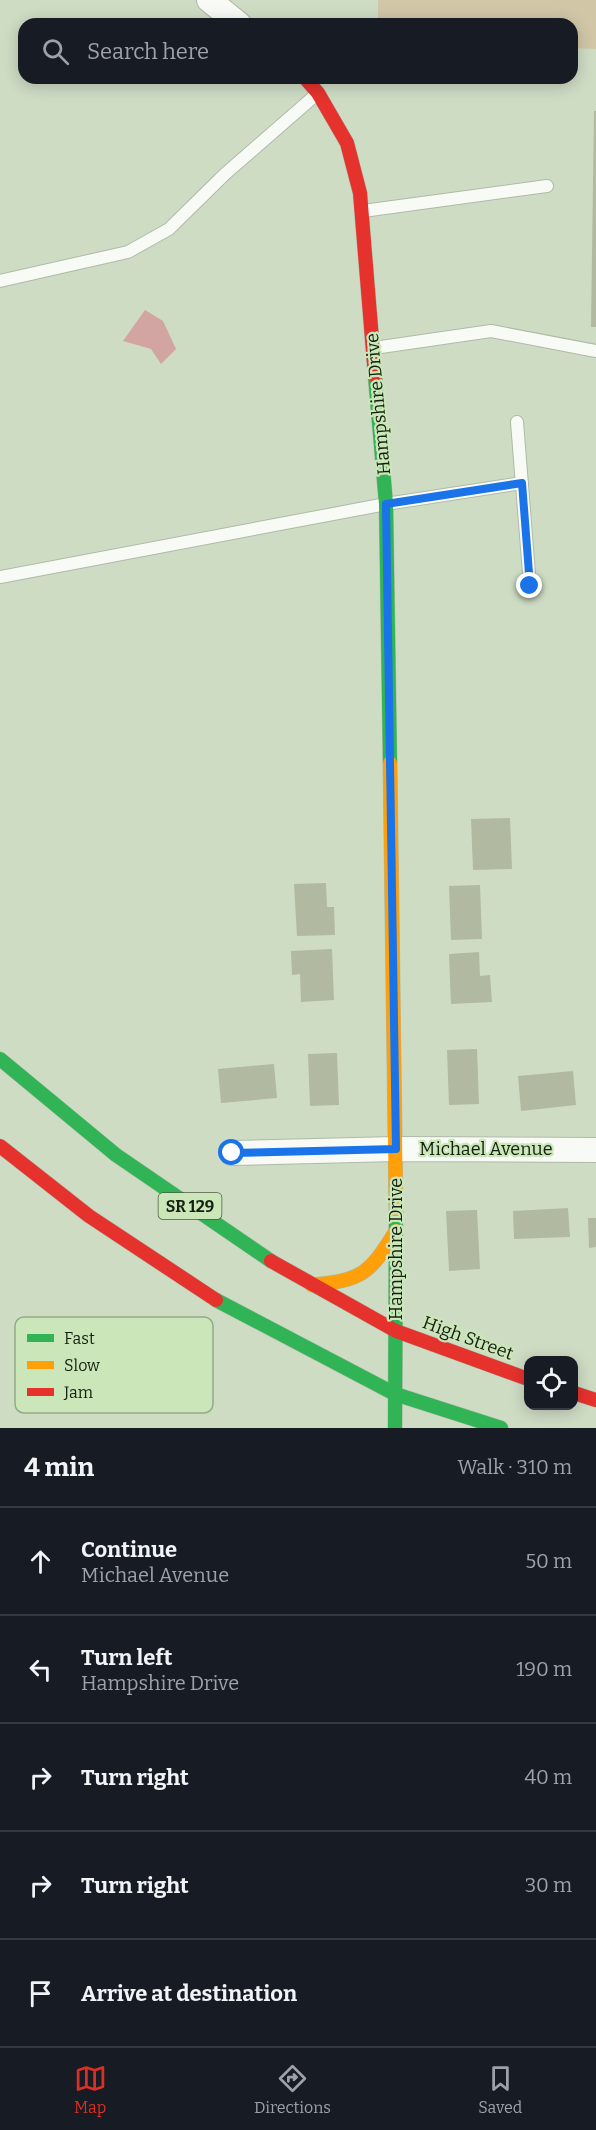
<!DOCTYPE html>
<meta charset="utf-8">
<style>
:root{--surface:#171b24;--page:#242831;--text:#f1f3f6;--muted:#9ea1a6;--line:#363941;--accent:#d93025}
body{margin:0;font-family:Bitter,serif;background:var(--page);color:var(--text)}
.controls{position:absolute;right:18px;bottom:18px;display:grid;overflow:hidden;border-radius:12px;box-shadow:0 3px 15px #0003}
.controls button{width:54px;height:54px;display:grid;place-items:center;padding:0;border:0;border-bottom:2px solid var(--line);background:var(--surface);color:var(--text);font:30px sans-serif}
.stop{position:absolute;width:18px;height:18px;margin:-14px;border:4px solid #1a73e8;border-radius:50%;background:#fff}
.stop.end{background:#1a73e8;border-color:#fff;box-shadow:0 2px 6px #0008}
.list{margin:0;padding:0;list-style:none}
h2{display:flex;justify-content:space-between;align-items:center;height:78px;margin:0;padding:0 24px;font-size:26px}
h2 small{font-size:20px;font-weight:400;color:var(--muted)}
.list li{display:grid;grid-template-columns:39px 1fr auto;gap:18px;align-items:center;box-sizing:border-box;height:108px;padding:0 24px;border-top:2px solid var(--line)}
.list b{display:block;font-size:22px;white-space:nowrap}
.list p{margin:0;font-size:20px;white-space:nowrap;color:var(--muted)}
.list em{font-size:20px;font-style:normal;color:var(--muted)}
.icon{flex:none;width:33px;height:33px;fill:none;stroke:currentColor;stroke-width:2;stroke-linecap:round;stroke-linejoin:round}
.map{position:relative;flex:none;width:596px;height:1428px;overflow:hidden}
.search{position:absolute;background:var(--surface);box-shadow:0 3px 15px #0003;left:18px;right:18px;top:18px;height:66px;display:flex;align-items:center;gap:15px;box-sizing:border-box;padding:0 21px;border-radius:18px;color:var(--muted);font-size:22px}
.sheet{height:618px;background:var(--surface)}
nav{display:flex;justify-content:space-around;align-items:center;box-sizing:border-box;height:84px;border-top:2px solid var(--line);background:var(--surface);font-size:16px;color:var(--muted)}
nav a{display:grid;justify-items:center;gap:3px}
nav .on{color:var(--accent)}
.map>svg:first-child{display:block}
.green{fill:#d1c7a7}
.water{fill:#d2a5a2}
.building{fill:#b1b9a1}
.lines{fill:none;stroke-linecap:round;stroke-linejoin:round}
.lane-casing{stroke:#afbaa7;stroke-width:14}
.street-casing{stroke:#afbaa7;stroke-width:26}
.fast-casing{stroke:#afbaa7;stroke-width:15}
.slow-casing{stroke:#afbaa7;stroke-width:15}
.jam-casing{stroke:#afbaa7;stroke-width:15}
.lane{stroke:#f8faf6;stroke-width:12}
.street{stroke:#f8faf6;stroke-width:24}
.fast{stroke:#30b455;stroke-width:14}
.slow{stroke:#ff9f0a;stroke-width:14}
.jam{stroke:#e5322d;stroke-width:14}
.route{stroke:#1a73e8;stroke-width:8}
.labels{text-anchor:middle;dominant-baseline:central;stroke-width:4.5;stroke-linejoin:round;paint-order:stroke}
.shield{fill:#cbe7ba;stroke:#4c5b42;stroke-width:1.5}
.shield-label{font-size:16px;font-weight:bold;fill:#151f0f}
.street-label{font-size:18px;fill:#151f0f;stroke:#cbe7ba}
.key{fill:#cbe7ba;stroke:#94ab87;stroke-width:1.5}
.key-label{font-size:16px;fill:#151f0f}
</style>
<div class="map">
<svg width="596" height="1428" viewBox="0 0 596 1428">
<rect width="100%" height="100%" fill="#cedcc4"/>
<polygon class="green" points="378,0 596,0 596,49 572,48 572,24 378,24"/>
<polygon class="water" points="145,310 163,321 176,349 161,364 151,349 123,341"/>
<g class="building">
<polygon points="594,111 596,111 596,327 591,327"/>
<polygon points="510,818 512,869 473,870 471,819"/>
<polygon points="326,883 327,907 334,907 335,935 297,936 294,884"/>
<polygon points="480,885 482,939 451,940 449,886"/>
<polygon points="332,949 334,1000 301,1002 300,974 292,975 291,951"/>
<polygon points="479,952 480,976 490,975 492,1002 451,1004 449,954"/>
<polygon points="477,1049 479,1104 449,1105 447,1050"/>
<polygon points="337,1053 339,1105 310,1106 308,1054"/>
<polygon points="274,1064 277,1098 221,1103 218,1069"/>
<polygon points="573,1071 576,1105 521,1111 518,1076"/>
<polygon points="568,1208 570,1237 514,1239 513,1211"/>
<polygon points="477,1210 480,1269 449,1271 446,1211"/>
<polygon points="588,1218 596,1218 596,1247 589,1248"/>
</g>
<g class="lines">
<g class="lane-casing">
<g id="lane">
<polyline points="363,211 547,186"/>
<polyline points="0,281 128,252 169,229 225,174 318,93"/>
<polyline points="374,348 491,331 596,351"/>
<polyline points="517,422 530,586"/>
<polyline points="0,577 386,504 522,483"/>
</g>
</g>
<g class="street-casing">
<g id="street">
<polyline points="209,0 239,24"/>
<polyline points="232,1153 396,1149 596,1150"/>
</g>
</g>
<g class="fast-casing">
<g id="fast">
<polyline points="375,376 386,504 390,763"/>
<polyline points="0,1059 116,1155 271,1261"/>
<polyline points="216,1300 395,1394 501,1428"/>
<polyline points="395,1428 396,1212"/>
</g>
</g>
<g class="slow-casing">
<g id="slow">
<polyline points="390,763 396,1212"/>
<path d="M312,1285C363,1280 369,1274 396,1231"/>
</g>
</g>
<g class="jam-casing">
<g id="jam">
<polyline points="305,78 318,93 347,143 360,193 375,376"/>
<polyline points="0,1146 89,1216 216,1300"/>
<polyline points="271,1261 396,1331 528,1379"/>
<polyline points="574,1393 596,1400"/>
</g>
</g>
<use href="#lane" class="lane"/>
<use href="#street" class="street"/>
<use href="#fast" class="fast"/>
<use href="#slow" class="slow"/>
<use href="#jam" class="jam"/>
</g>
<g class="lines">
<polyline class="route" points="232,1153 396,1149 386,504 522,483 530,586"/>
</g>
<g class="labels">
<rect class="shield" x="158.5" y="1193" width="63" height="26" rx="4.5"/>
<g class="shield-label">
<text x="190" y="1206">SR 129</text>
</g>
<g class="street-label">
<text transform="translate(378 404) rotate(-95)">Hampshire Drive</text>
<text x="486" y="1149">Michael Avenue</text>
<text transform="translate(396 1249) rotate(-90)">Hampshire Drive</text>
<text transform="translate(468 1338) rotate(20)">High Street</text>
</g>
</g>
<rect x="15" y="1317" width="198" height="96" rx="9" class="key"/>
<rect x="27" y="1334" width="27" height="8" fill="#30b455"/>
<rect x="27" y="1361" width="27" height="8" fill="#ff9f0a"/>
<rect x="27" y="1388" width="27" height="8" fill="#e5322d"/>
<g class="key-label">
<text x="64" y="1344">Fast</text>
<text x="64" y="1371">Slow</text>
<text x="64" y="1398">Jam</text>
</g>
</svg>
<div class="controls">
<button><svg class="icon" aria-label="locate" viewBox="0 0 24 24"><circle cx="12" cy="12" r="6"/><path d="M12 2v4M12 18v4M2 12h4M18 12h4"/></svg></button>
</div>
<div class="stop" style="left:232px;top:1153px"></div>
<div class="stop end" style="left:530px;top:586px"></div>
<div class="search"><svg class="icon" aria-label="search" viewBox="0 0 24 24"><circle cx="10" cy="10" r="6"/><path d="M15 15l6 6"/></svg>Search here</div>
</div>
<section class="sheet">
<h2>4 min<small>Walk · 310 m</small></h2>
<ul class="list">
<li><svg class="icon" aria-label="ahead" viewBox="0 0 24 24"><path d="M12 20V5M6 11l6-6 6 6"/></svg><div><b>Continue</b><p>Michael Avenue</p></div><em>50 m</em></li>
<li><svg class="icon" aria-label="left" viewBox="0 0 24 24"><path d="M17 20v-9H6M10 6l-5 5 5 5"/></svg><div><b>Turn left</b><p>Hampshire Drive</p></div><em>190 m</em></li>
<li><svg class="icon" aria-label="right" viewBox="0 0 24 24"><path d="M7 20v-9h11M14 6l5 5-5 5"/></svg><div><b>Turn right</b></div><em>40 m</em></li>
<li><svg class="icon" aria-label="right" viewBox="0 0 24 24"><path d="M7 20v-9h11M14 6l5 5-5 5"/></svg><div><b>Turn right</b></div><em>30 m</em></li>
<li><svg class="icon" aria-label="arrive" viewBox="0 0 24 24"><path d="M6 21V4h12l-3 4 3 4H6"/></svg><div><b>Arrive at destination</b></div></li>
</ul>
</section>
<nav>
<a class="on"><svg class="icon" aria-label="map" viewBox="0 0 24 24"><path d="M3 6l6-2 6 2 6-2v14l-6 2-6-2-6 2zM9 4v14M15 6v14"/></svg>Map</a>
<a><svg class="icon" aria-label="directions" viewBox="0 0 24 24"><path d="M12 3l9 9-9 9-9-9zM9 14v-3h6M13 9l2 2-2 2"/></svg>Directions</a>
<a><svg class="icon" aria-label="saved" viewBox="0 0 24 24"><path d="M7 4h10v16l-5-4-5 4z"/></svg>Saved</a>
</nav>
